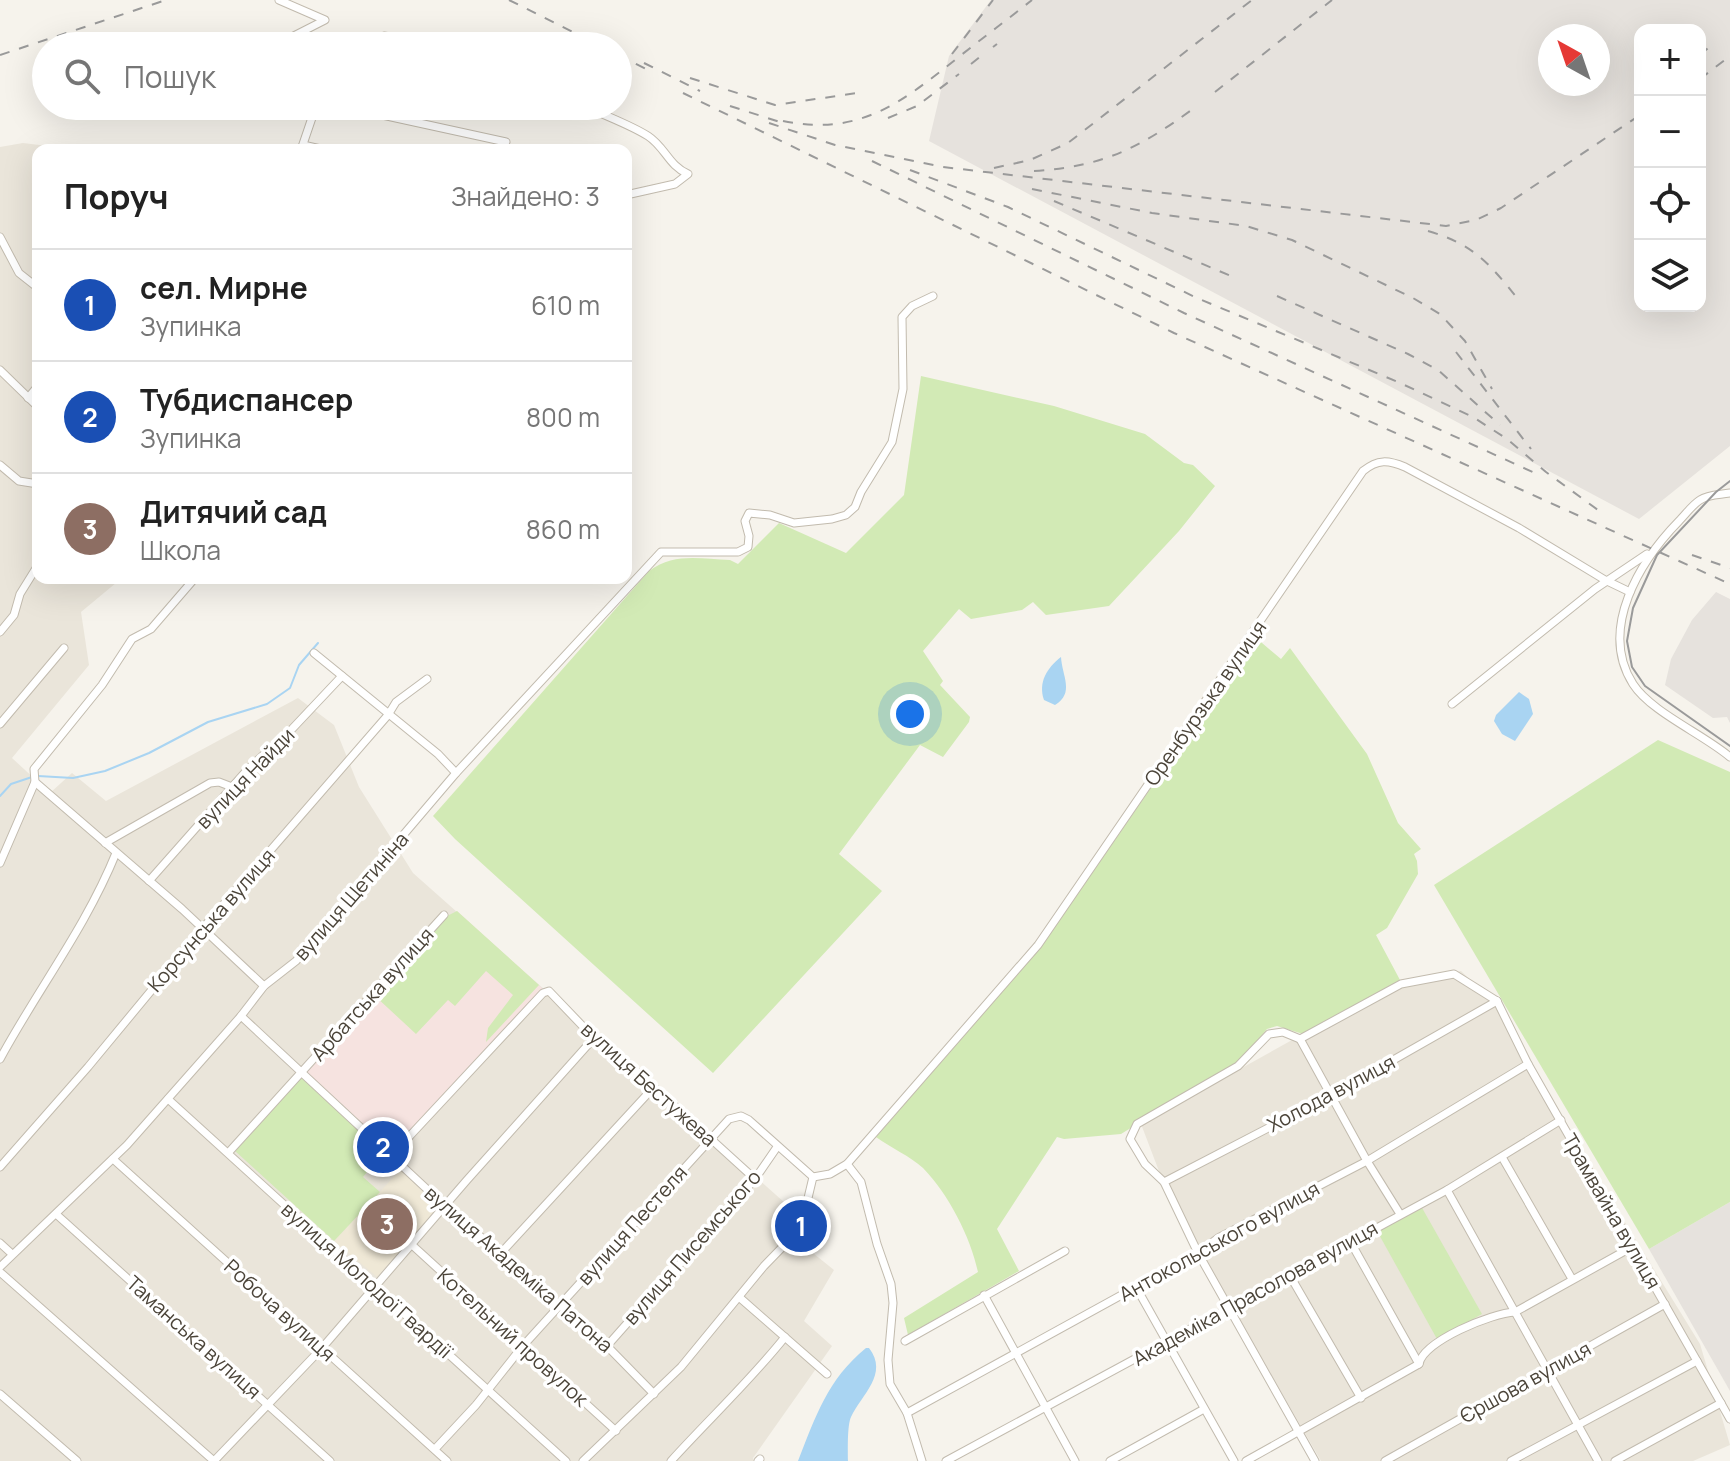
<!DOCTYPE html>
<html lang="uk">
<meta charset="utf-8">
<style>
:root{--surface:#fff;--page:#f6f6f6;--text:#222;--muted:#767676;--line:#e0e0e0;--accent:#fc3f1d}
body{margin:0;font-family:Manrope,sans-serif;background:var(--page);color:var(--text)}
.controls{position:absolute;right:24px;top:24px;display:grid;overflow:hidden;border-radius:16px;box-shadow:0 8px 32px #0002}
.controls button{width:72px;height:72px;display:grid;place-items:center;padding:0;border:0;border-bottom:2px solid var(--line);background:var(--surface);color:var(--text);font:40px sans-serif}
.compass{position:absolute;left:1538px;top:24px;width:72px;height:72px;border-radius:50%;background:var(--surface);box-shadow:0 8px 32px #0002;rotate:320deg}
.you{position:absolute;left:910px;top:714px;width:28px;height:28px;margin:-20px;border:6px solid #fff;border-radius:50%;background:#1a73e8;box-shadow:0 0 0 12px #1a73e833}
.badge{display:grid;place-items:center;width:52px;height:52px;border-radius:50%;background:var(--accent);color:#fff;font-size:26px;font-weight:700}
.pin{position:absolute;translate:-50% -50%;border:4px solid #fff;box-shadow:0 2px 8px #0006}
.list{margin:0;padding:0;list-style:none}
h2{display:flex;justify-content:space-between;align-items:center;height:104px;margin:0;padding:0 32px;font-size:34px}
h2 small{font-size:26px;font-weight:400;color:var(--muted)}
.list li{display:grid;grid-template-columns:52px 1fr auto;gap:24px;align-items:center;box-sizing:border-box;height:112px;padding:0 32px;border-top:2px solid var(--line)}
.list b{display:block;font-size:30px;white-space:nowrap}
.list p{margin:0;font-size:26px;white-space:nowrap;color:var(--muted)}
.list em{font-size:26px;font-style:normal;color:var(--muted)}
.icon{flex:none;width:44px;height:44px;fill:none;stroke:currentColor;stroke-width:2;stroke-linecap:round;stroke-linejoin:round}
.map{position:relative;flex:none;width:1730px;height:1461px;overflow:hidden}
.search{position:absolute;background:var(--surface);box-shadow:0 8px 32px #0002;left:32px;top:32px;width:600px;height:88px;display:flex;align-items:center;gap:20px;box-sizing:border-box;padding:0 28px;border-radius:44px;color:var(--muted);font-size:30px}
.panel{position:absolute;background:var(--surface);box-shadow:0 8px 32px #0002;left:32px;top:144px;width:600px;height:440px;border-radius:16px}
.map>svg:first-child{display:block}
.residential{fill:#eae5da}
.industrial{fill:#e6e2dd;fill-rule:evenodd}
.education{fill:#efe8d6}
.medical{fill:#f6e3e0}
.green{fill:#d2eab5}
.water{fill:#a9d4f2}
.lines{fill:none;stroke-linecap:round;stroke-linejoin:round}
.stream{stroke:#a9d4f2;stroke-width:2}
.minor-casing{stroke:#c2bbae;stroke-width:9}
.minor{stroke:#fff;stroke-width:7}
.tram{stroke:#9a9a9a;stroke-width:2}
.rail{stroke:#9a9a9a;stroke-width:2;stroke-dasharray:10 10;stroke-linecap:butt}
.labels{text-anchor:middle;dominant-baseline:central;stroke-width:7;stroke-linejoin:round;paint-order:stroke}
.street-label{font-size:20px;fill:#4b4439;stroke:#fff}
</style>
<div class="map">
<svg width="1730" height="1461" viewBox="0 0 1730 1461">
<rect width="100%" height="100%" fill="#f6f3ec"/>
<g class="residential">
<polygon points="23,143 80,150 38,150 38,578 122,578 81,612 89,665 12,758 50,793 72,773 106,801 298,698 334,725 359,787 413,873 811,1226 798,1241 834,1270 804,1321 832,1346 753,1458 754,1461 0,1461 0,147"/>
<polygon points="1461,971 1502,1011 1541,1086 1700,1344 1730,1445 1693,1461 1321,1461 1170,1200 1141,1124 1400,980"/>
</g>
<g class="industrial">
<path d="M991,0H1730V446L1639,519L929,141L949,56ZM1640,30H1700V306H1640ZM1550,36H1598V84H1550Z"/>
<polygon points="1716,592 1730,599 1730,723 1727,717 1713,718 1665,685 1671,659 1692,620"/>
<polygon points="1730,1202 1730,1391 1649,1249"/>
</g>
<polygon class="education" points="400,1170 439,1206 377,1277 334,1241"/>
<polygon class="medical" points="457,911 543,989 392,1150 305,1071"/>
<g class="green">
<path d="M921,376L1054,406L1145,434L1184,463L1193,465L1215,486L1179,531L1109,606L1046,615L1033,602L1022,610L971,619L959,609L923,651L943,681L940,685L970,717L969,722L943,757L920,745L839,854L882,891L713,1073L455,839L433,816L649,571C675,552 700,559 730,560L738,564L779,523L846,553L904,495Z"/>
<path d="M1255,637L1281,659L1290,648L1367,754L1398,823L1421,849L1414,854L1417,861L1418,874L1387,928L1376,935L1400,980L1303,1034L1277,1026L1267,1029L1241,1060L1121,1134L1064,1139L1057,1137L997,1229L1019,1271L908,1335L904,1318L978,1272C970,1236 949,1195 923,1168C910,1156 891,1148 876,1137L1041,947Z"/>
<polygon points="1658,740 1730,772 1730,1202 1649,1249 1434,885"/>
<polygon points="457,911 539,985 486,1042 488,1028 513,995 486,971 455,1006 448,1000 416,1034 375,996 447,916"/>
<polygon points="301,1075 384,1151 363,1177 380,1192 334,1241 235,1151"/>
<polygon points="1421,1206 1482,1314 1437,1339 1377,1231"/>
</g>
<g class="water">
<path d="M1061,657C1062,676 1075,693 1055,705L1044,700C1038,682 1047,668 1061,657Z"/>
<polygon points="1519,692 1529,699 1533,714 1515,741 1502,734 1494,721 1496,715"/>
<path d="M866,1348H869C889,1374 862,1394 851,1417C847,1426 848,1451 848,1461H798C816,1416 827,1380 866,1348Z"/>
</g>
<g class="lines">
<g class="stream">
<polyline points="38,776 73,778 105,771 149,753 208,722 267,704 290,688 299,665 318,643"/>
<polyline points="0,796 11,784 32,777"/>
</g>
<g class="minor-casing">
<g id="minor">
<polyline points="274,46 325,20 279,0"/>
<polyline points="375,46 384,36 450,46"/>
<polyline points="341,106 506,142"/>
<path d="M585,106C605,116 629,124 648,136C665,147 669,166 688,174L675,184L626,195"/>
<polyline points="303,145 325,150"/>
<polyline points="301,150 316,106"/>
<polyline points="0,237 19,273 38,288"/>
<polyline points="0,370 38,407"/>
<polyline points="28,398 38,386"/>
<polyline points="0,465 19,481 38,484"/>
<path d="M1730,493C1720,495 1709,494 1700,500C1692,505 1686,514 1679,521C1640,561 1598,629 1633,684C1651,712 1703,734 1730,757"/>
<polyline points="195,578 151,629 132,639 102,685 34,769 35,782 182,909 264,986"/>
<polyline points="0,632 14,615 20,594 38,565"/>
<polyline points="314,653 438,754 456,773"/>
<polyline points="1452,704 1595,589 1647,554"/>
<polyline points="0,724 64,648"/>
<polyline points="105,843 210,783 219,782 232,787"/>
<polyline points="0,863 35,782"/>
<polyline points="149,881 248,769 292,729 342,676"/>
<polyline points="1497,1001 1528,1064 1730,1419"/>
<polyline points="241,1016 445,1206 607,1346 654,1394"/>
<polyline points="1300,1039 1367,1161 1400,1214"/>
<path d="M0,1059C38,989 86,927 116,853"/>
<polyline points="168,1099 566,1461"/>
<polyline points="229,1152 444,915"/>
<polyline points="392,1155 543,993 549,991 594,1038 624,1060 755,1179"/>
<polyline points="1502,1157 1572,1279"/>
<polyline points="113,1159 447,1461"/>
<polyline points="847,1164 861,1182 877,1244 891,1284 893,1303 888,1360 890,1384 907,1413 922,1461"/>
<polyline points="0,1167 88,1067 203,928 388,715 396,702 427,679"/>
<polyline points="1164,1182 1330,1096 1497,1001"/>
<polyline points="1447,1190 1598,1461"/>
<polyline points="56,1214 330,1461"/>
<polyline points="1350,1241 1419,1364"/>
<polyline points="0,1243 12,1254"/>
<polyline points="411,1244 616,1431"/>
<polyline points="500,1254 653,1088"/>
<polyline points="0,1267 127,1145 241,1016 264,986 296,961 456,773 661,552 738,552 748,547 749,536 745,521 749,513 770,515 794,523 832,519 846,515 855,507 861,492 892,442 903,389 902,317 912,306 933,296"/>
<polyline points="0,1272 214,1461"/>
<polyline points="1289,1274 1361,1398"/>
<polyline points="1136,1287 1234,1461"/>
<polyline points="984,1295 1075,1461"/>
<polyline points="739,1297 827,1374"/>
<polyline points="905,1341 1065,1251"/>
<polyline points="607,1346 755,1179 777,1147"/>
<polyline points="0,1394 77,1461"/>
<polyline points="907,1413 1198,1253 1218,1238 1367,1161 1528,1064"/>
<path d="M435,1449L476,1405L522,1347L729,1119L741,1116L749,1120L813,1177L830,1174L847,1164L1038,945L1363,471C1378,459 1388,460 1405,467L1519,528L1605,580L1630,592"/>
<polyline points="214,1461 322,1348 467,1180 594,1038"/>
<polyline points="583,1461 681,1367 764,1266 797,1232 803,1219 813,1177"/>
<path d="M671,1461C709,1419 750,1381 785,1337"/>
<polyline points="758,1461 760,1459"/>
<polyline points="946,1461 1447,1190 1561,1120"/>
<polyline points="1110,1461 1204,1409"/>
<path d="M1246,1461L1419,1364C1423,1341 1492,1313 1515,1312L1632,1247"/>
<polyline points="1315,1461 1198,1253 1164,1182 1145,1164 1130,1139 1137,1124 1238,1066 1269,1034 1283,1032 1300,1039 1401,984 1454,974 1497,1001"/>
<polyline points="1385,1461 1665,1304"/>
<polyline points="1511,1461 1697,1361"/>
<polyline points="1615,1461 1721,1403"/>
</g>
</g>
<use href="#minor" class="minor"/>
<polyline class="tram" points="1730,481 1716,492 1657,555 1633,608 1627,641 1632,667 1645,686 1730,746"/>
<g class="rail">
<polyline points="509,0 601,46"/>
<polyline points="993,47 997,44"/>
<polyline points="952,54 993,0"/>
<polyline points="0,55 166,0"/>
<polyline points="618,55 650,71"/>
<polyline points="1700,55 1708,48"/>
<polyline points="644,63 700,91"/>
<polyline points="971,64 981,56"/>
<polyline points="690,78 775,105 864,92"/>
<polyline points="1700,79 1730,56"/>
<polyline points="1215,92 1332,0"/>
<polyline points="683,93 1174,333 1730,584"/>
<polyline points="730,106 783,123"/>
<polyline points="888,118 917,106 959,74"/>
<path d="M783,121C861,137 903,101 960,56C984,37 1008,19 1032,0"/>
<polyline points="769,123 835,145 943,167 1446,226 1476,220 1501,208 1640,115"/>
<polyline points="872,161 1184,313 1537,474"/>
<polyline points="994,168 1030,160 1068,143 1252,0"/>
<polyline points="910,170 1008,207 1197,298 1398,382 1473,417 1507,439 1546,472 1598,510"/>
<path d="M1034,171C1102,167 1140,148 1194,108"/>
<polyline points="1032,189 1152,213 1246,226 1292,240 1413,298 1440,314 1465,341 1492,389"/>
<polyline points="1054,201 1238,279"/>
<path d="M1428,231C1473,244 1489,263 1518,299"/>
<polyline points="1277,296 1408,354 1438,370 1500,425"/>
<polyline points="1456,352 1531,449"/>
<polyline points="1692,555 1730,568"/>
</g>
</g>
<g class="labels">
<g class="street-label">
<text transform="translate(1205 703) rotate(-55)">Оренбурзька вулиця</text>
<text transform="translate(245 778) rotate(-46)">вулиця Найди</text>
<text transform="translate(351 896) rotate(-49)">вулиця Щетиніна</text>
<text transform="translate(211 920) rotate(-49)">Корсунська вулиця</text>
<text transform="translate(372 994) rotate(-48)">Арбатська вулиця</text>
<text transform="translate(649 1084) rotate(42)">вулиця Бестужева</text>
<text transform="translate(1331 1093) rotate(-28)">Холода вулиця</text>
<text transform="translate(1612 1211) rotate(60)">Трамвайна вулиця</text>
<text transform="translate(632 1225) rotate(-48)">вулиця Пестеля</text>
<text transform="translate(1219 1241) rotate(-29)">Антокольського вулиця</text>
<text transform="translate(692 1247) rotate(-49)">вулиця Писемського</text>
<text transform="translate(519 1269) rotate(41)">вулиця Академіка Патона</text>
<text transform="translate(367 1280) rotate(42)">вулиця Молодої Гвардії</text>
<text transform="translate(1255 1293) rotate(-29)">Академіка Прасолова вулиця</text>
<text transform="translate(280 1310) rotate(42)">Робоча вулиця</text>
<text transform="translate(194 1337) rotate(42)">Таманська вулиця</text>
<text transform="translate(513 1337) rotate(42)">Котельний провулок</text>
<text transform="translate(1525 1382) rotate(-29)">Єршова вулиця</text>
</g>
</g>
</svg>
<div class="controls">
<button>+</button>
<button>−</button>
<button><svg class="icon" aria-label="locate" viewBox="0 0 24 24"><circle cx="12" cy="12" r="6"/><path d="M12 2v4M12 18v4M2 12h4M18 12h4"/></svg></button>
<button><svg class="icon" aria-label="layers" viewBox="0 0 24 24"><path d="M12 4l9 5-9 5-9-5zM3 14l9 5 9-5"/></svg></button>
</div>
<svg class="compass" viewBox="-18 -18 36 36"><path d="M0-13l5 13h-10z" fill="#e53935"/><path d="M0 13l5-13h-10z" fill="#767676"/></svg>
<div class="you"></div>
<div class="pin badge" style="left:801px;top:1226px;background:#1a4fb4">1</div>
<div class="pin badge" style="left:383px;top:1147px;background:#1a4fb4">2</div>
<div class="pin badge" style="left:387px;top:1224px;background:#8d6e63">3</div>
<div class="search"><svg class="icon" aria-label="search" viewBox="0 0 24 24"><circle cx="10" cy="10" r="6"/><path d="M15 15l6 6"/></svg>Пошук</div>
<section class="panel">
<h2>Поруч<small>Знайдено: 3</small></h2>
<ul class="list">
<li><span class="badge" style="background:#1a4fb4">1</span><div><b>сел. Мирне</b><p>Зупинка</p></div><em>610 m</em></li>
<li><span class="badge" style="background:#1a4fb4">2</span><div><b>Тубдиспансер</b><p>Зупинка</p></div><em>800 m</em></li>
<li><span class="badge" style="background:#8d6e63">3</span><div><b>Дитячий сад</b><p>Школа</p></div><em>860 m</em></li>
</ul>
</section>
</div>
